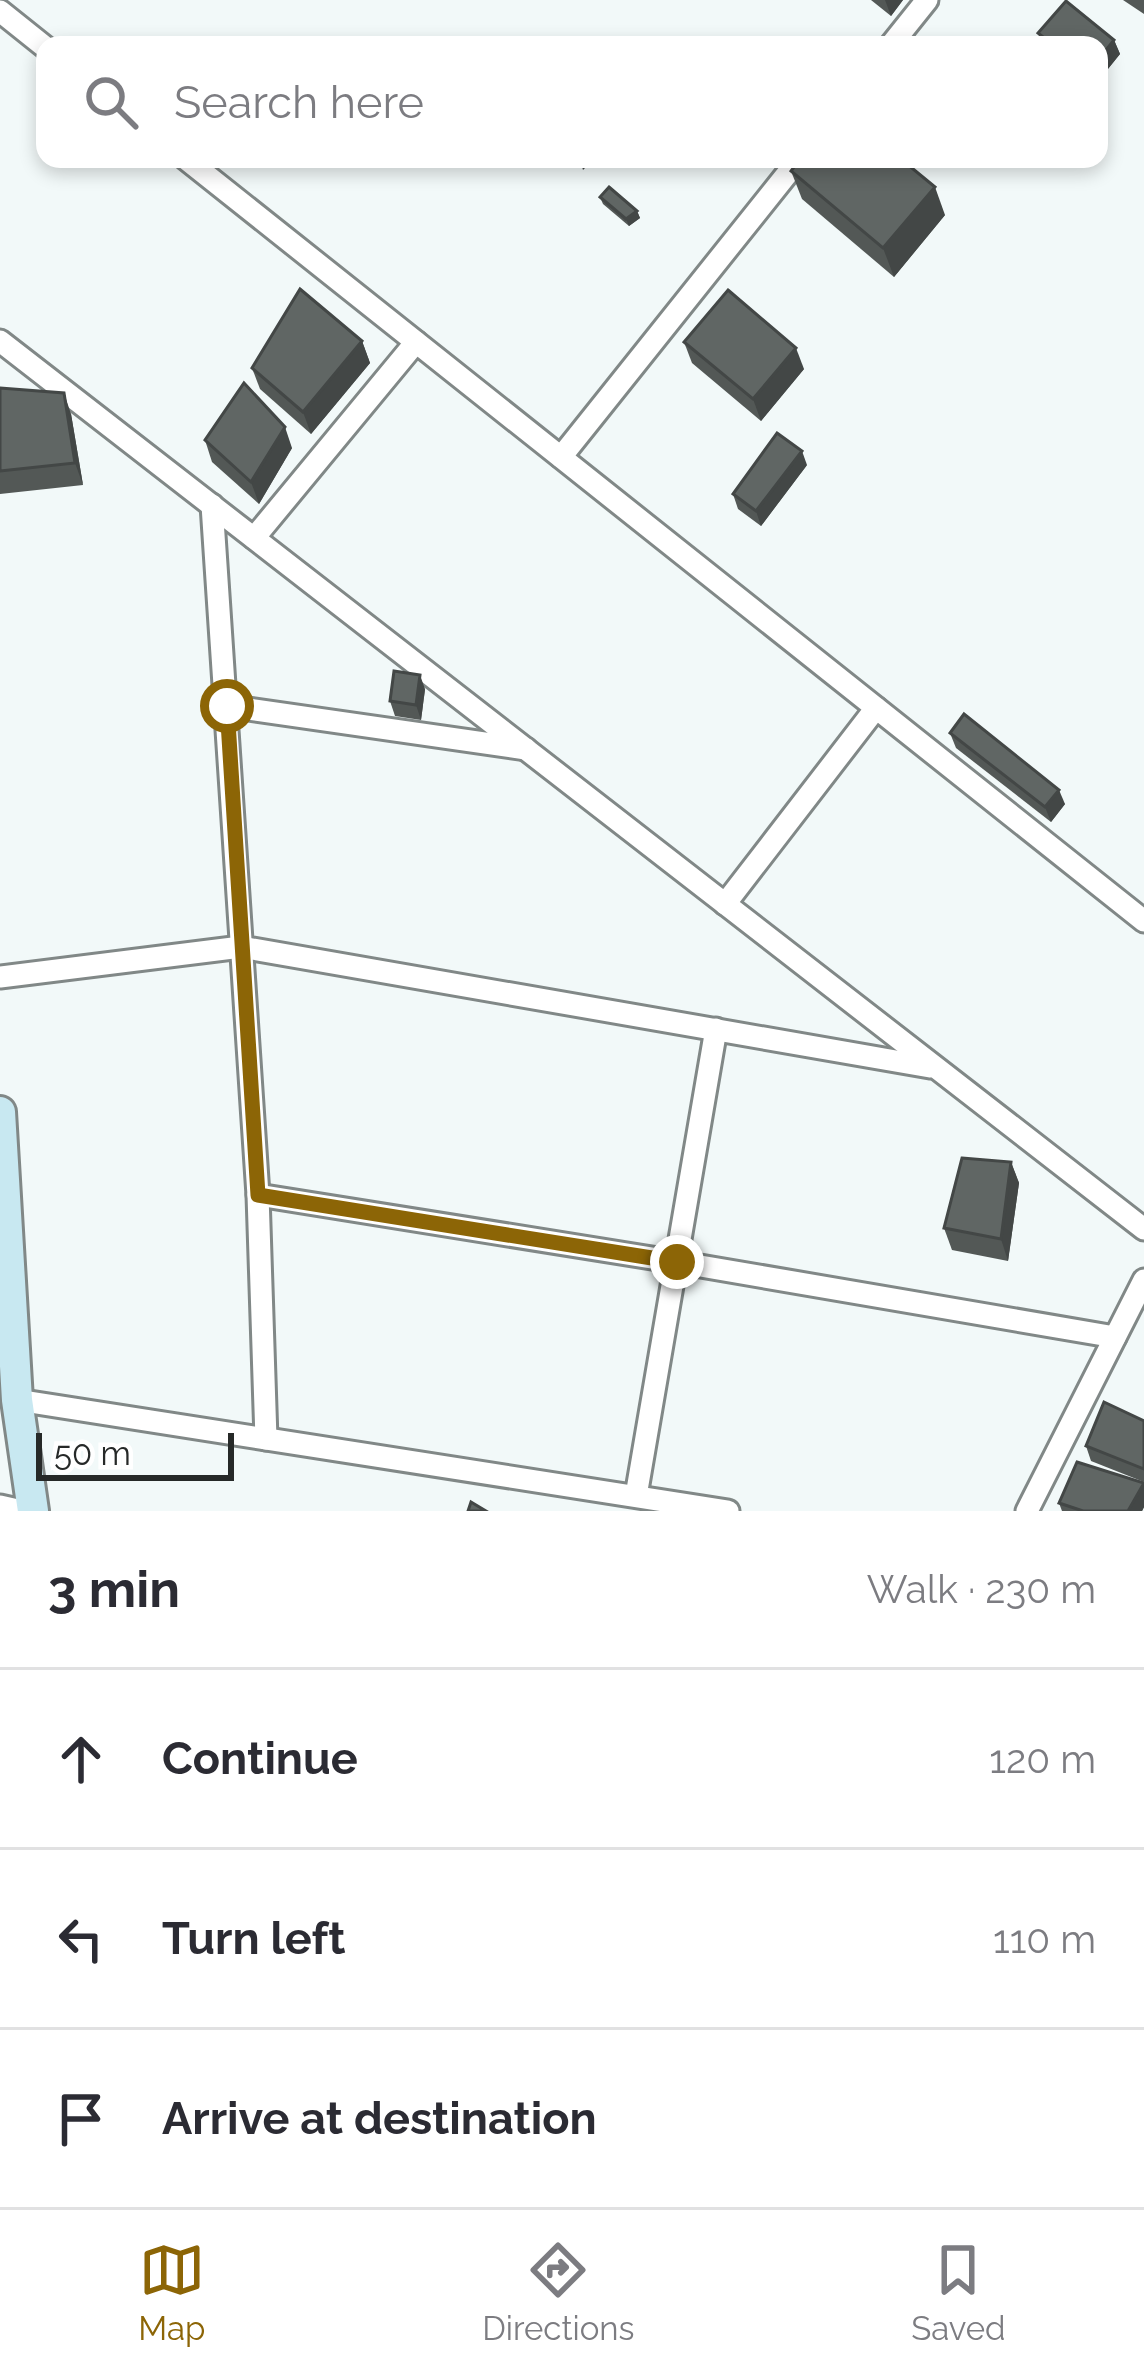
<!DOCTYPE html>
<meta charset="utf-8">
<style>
:root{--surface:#fff;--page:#f2f2f3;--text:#2b2b33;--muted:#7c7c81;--line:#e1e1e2;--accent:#8c6506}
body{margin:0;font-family:Raleway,sans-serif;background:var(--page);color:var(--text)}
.scale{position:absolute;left:36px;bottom:30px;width:198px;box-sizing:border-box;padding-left:12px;border:6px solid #262928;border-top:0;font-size:33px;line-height:42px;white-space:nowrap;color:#262928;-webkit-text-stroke:9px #fff;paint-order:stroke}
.stop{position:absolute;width:36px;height:36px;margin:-27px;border:9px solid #8c6506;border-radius:50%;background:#fff}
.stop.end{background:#8c6506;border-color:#fff;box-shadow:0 3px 12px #0008}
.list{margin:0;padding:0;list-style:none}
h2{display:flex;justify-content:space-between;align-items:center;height:156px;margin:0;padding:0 48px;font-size:51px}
h2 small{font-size:39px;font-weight:400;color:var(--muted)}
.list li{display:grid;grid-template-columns:78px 1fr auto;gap:36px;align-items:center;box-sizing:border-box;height:180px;padding:0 48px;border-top:3px solid var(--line)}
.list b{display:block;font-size:45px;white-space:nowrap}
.list em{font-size:39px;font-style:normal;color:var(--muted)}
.icon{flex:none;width:66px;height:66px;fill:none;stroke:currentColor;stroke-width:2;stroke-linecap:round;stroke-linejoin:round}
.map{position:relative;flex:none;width:1144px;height:1511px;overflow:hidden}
.search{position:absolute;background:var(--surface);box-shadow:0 6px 18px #0003;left:36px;right:36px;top:36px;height:132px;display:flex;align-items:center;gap:30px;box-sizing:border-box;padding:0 42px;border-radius:24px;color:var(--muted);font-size:45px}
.sheet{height:696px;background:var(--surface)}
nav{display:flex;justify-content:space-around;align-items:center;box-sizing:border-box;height:168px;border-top:3px solid var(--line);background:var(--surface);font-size:33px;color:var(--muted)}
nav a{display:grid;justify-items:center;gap:6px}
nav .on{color:var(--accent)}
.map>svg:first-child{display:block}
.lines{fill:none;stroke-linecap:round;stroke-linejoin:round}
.minor-casing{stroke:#818887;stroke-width:27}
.secondary-casing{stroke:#818887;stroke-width:36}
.minor{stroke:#fff;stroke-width:21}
.secondary{stroke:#c8e8f1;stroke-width:30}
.wall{fill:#535856}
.shaded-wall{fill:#434746}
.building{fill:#606664;stroke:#434746;stroke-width:3}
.route{stroke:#8c6506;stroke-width:15}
</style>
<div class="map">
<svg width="1144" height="1511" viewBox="0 0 1144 1511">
<rect width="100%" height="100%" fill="#f2f9f9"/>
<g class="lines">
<g class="minor-casing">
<g id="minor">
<polyline points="0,11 45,47"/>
<polyline points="891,45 927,0"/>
<polyline points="186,159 1144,921"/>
<polyline points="0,341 1144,1229"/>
<polyline points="561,457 799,159"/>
<polyline points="212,505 258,1195 266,1439"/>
<polyline points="254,538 416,342"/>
<polyline points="227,706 526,749"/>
<polyline points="725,904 876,708"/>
<polyline points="0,977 241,947 930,1067"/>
<polyline points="258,1195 677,1262 1115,1337"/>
<polyline points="17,1400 728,1511"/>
<polyline points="636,1496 716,1029"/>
<polyline points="0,1506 22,1511"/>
<polyline points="1027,1511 1144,1280"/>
</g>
</g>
<g class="secondary-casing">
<polyline id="secondary" points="0,1112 17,1400 33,1511"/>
</g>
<use href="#minor" class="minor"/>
<use href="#secondary" class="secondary"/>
</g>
<g class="wall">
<polygon points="871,0 903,0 891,16"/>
<polygon points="1123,0 1144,0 1144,14"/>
<polygon points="1066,1 1114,40 1120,54 1099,80 1099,45 1042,45 1038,33"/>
<polygon points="791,171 945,215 894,277 802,199"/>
<polygon points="600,197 637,211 640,218 629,226 603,204"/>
<polygon points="362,341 370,363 311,434 260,389 252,368"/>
<polygon points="684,342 804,369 761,421 692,363"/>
<polygon points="0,388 71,414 83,485 0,494"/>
<polygon points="205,440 292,448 259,504 212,462"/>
<polygon points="807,465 761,526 738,509 733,494"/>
<polygon points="425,689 421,720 395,716 390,701"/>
<polygon points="950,733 1065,804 1051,822 956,748"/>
<polygon points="1011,1162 1019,1183 1008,1261 952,1250 944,1228"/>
<polygon points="1144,1421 1144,1482 1091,1461 1086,1446"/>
<polygon points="1059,1503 1144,1507 1142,1511 1062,1511"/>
</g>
<g class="shaded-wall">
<polygon points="885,0 903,0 891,16"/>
<polygon points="1114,40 1120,54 1099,80 1099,59"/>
<polygon points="584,159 594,159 583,170 581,163"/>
<polygon points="935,187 945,215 894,277 883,248"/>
<polygon points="637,211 640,218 629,226 626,219"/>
<polygon points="362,341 370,363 311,434 303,412"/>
<polygon points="796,348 804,369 761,421 753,399"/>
<polygon points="64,393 71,414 83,485 75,463"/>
<polygon points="285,427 292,448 259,504 251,482"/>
<polygon points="802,451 807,465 761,526 756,511"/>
<polygon points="420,675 425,689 421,720 416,705"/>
<polygon points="1059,790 1065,804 1051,822 1045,807"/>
<polygon points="1011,1162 1019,1183 1008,1261 1001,1239"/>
<polygon points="1144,1484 1144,1507 1142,1511 1128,1511"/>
</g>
<g class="building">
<polygon points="1066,1 1114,40 1099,59 1099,45 1053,45 1038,33"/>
<polygon points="800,159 901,159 935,187 883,248 791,171"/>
<polygon points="609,187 637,211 626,219 600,197"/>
<polygon points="300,289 362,341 303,412 252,368"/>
<polygon points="728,290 796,348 753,399 684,342"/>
<polygon points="244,383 285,427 251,482 205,440"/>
<polygon points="0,388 64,393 75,463 0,471"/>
<polygon points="777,433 802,451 756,511 733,494"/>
<polygon points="394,671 420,675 416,705 390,701"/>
<polygon points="964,714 1059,790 1045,807 950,733"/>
<polygon points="962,1158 1011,1162 1001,1239 944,1228"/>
<polygon points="1104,1402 1144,1421 1144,1469 1086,1446"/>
<polygon points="1077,1462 1144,1483 1128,1511 1083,1511 1059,1503"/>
<polygon points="471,1502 486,1511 468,1511"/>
</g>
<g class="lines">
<polyline class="route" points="227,706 258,1195 677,1262"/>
</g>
</svg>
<div class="scale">50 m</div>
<div class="stop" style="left:227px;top:706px"></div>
<div class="stop end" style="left:677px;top:1262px"></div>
<div class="search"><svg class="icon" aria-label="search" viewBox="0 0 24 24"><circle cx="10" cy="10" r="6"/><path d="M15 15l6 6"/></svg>Search here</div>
</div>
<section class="sheet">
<h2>3 min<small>Walk · 230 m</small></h2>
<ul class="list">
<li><svg class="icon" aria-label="ahead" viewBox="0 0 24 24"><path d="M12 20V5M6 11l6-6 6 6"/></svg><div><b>Continue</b></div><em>120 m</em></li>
<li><svg class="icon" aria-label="left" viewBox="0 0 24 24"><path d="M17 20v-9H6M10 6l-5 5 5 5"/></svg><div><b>Turn left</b></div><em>110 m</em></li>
<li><svg class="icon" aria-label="arrive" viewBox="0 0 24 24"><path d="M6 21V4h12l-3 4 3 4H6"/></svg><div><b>Arrive at destination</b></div></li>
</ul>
</section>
<nav>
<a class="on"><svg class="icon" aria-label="map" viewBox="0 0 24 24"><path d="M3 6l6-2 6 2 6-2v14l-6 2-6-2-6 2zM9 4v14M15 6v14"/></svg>Map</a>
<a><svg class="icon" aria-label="directions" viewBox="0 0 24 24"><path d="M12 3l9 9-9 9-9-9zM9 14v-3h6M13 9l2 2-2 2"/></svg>Directions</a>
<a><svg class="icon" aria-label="saved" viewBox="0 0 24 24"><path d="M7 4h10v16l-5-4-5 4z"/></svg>Saved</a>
</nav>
